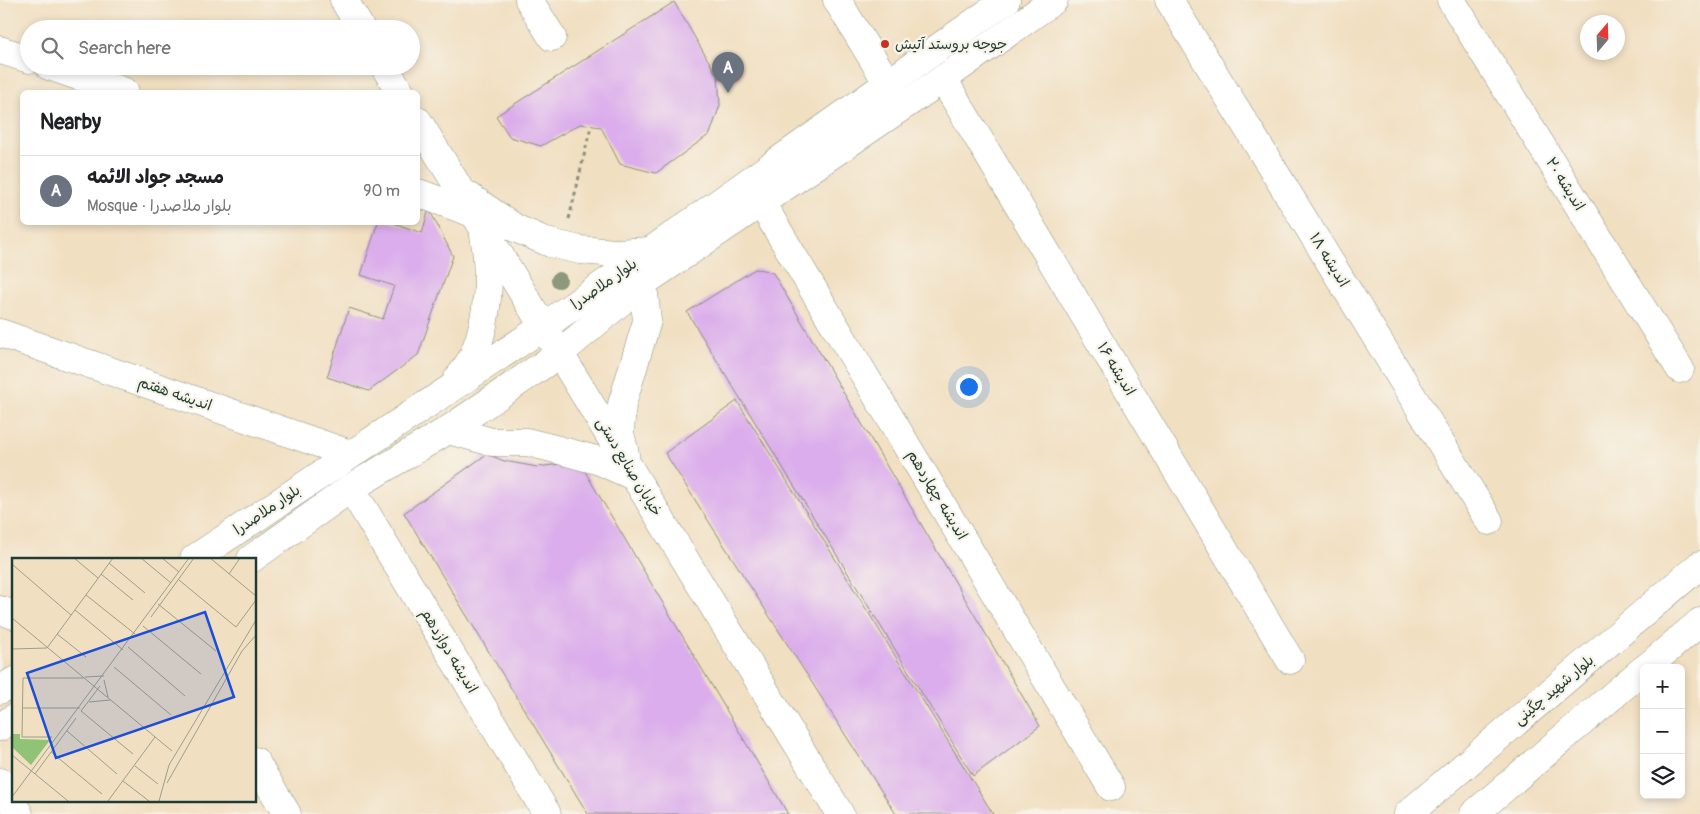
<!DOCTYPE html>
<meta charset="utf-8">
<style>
:root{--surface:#fff;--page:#f2f2f2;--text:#202124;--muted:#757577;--line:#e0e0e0;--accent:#c8321e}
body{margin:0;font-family:Pangolin,"Playpen Sans Arabic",sans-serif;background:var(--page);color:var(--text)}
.controls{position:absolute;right:15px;bottom:15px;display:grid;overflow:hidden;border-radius:8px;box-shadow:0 2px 8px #0003}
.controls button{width:45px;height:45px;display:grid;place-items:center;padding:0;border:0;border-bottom:1px solid var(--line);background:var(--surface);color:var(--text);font:25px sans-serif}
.compass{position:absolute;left:1580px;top:15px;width:45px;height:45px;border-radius:50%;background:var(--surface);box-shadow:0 2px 8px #0003;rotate:19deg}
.you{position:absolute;left:968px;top:386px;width:18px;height:18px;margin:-12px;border:4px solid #fff;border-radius:50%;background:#1a73e8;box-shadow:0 0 0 8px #1a73e833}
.badge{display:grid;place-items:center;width:32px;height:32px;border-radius:50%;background:var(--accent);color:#fff;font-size:16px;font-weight:700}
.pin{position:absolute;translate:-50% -41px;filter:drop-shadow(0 1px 2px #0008)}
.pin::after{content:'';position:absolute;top:26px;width:18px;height:15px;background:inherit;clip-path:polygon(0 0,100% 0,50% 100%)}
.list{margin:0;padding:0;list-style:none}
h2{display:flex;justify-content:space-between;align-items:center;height:65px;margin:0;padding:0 20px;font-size:21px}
h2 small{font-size:16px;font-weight:400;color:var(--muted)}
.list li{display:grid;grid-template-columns:32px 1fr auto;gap:15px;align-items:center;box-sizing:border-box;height:70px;padding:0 20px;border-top:1px solid var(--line)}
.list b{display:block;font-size:19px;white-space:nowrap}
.list p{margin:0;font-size:16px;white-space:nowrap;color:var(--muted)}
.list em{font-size:16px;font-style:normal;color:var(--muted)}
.icon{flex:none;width:28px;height:28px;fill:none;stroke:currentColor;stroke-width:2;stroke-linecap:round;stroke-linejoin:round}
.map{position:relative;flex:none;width:1700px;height:814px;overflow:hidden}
.search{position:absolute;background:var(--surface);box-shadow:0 2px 8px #0003;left:20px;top:20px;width:400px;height:55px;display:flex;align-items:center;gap:12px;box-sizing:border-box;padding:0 18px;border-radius:28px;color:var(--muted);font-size:19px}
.panel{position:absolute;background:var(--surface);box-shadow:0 2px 8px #0003;left:20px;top:90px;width:400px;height:135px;border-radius:8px}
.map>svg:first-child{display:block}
.building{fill:#dbadec}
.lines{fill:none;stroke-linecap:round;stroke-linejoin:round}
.minor-casing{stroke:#888e7a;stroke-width:29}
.tertiary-casing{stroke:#888e7a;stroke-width:29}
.primary-casing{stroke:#888e7a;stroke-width:29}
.path{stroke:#888e7a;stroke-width:3;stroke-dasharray:4 4;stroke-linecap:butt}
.minor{stroke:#fff;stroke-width:28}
.tertiary{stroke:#fff;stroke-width:28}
.primary{stroke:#fff;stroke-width:28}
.tree{fill:#8d987c}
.poi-dot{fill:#c8321e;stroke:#f7f3e8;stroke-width:2}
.labels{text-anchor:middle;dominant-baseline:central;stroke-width:4.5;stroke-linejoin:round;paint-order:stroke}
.poi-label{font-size:15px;fill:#1f3d34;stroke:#f7f3e8;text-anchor:start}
.street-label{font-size:15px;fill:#1f3d34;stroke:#f7f3e8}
.inset-road{fill:none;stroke:#9d9e89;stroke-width:1}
.view{fill:#1d4ed8;fill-opacity:0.15;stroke:#1d4ed8;stroke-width:2.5}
.inset-edge{fill:none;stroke:#1f3d34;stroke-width:2.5}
</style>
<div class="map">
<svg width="1700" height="814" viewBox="0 0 1700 814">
<rect width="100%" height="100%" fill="#f7f3e8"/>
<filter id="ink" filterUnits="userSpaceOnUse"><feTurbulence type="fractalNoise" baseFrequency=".02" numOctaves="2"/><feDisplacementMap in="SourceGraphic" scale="10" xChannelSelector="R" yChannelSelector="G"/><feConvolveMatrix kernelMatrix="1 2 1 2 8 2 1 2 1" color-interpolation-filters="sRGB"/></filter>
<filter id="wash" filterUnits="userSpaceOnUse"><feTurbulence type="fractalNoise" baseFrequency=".0096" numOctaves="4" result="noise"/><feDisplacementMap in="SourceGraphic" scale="20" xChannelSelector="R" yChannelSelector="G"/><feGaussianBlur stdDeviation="1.12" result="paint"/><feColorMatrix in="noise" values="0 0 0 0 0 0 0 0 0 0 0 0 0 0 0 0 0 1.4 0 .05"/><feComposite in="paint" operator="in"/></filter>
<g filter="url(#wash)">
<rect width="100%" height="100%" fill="#f1dfc1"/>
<g id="blocks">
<g class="building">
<polygon points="674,2 718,77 720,105 710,134 656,173 620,164 601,127 580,124 541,146 510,137 496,116"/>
<polygon points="429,209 453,256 418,355 369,391 327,377 349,308 383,319 394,286 361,275 378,222 391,222 422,233"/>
<polygon points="755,269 764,270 773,273 1040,726 973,776 687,312"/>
<polygon points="737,401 761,439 993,814 896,814 665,453"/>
<polygon points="487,454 504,461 537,467 561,464 578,460 788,814 588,814 404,513"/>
</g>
</g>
</g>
<g filter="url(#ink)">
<use href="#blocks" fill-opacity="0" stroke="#888e7a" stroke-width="1"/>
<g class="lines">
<g class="minor-casing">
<g id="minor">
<polyline points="529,0 552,37"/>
<polyline points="837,0 888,84"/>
<polyline points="1169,0 1489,521"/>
<polyline points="1451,0 1680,369"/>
<polyline points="0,50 29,59"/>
<polyline points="49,66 125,92"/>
<polyline points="943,79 1290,660"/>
<polyline points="418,193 473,213"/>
<polyline points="762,204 1111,787"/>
<polyline points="0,333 350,454"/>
<polyline points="351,488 547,814"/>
<polyline points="0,610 14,615"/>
<polyline points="255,761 287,814"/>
<polyline points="0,782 19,814"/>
</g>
</g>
<g class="tertiary-casing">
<g id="tertiary">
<polyline points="344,0 361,29"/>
<polyline points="384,66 400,92"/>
<polyline points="418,121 840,814"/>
<polyline points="467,195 515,228 550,243 580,250 615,253 651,251"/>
<path d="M457,380C463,372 470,363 474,354C489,318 491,274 484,235"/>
<polyline points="448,430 492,442 527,442 559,450 600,461 633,476"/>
<polyline points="625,454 620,433 622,404 647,321 643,283"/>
<polyline points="194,559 543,327 1006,0"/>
<polyline points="251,559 351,488 448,430 559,354 643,283 943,79 1054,0"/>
<polyline points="0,690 14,681"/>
<polyline points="0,727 14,718"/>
</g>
</g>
<g class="primary-casing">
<g id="primary">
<polyline points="1646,668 1700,622"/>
<polyline points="1408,814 1700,565"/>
<polyline points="1474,814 1644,669"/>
</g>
</g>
<polyline class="path" points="569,219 591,126"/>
<use href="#minor" class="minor"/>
<use href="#tertiary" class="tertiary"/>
<use href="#primary" class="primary"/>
</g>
<circle class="tree" cx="559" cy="280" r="8"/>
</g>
<circle class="poi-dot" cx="885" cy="44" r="5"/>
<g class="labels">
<g class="poi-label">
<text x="895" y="44">جوجه بروستد آتیش</text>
</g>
<g class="street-label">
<text transform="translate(1565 184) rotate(58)">اندیشه ۲۰</text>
<text transform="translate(1329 260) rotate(58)">اندیشه ۱۸</text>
<text transform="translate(604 284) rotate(-35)">بلوار ملاصدرا</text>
<text transform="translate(1116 369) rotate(59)">اندیشه ۱۶</text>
<text transform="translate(175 394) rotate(19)">اندیشه هفتم</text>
<text transform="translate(629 467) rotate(59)">خیابان صنایع دستی</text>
<text transform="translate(937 495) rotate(59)">اندیشه چهاردهم</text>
<text transform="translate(267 510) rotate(-34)">بلوار ملاصدرا</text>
<text transform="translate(449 651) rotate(59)">اندیشه دوازدهم</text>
<text transform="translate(1554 690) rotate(-40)">بلوار شهید چگینی</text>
</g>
</g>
<g transform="translate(12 558)">
<rect width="244" height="244" fill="#f1dfc1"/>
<path d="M0,176H8V181L38,182L19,207L0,189Z" fill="#90c375"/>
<path class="inset-road" d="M62,0L86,20M129,0L159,25M150,0L167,14M198,0L244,38M97,5L133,35M1,7L59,57M89,16L121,42M217,16L228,0M167,22L224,69L244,42M74,37L123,76M146,46L204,93M63,52L111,92M139,59L182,0M0,60L160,193M131,68L189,116M45,76L74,99M116,89L173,138M0,91L35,90L101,0M102,109L159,157M73,119L92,118M92,122L96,139M77,144L98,142M11,150H68M69,153L88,128M69,153L121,196M55,173L105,216M40,179H10L11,120H72M39,194L90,236M0,197L56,243M123,208L146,226M23,216L64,160M111,223L137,243M155,225L230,93L244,77M0,239L177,0M96,243L143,179M147,243L157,207L244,62"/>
<path class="view" d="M193,54L222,139L44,200L15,115Z"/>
<rect width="244" height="244" class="inset-edge"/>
</g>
</svg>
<div class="controls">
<button>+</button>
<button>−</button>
<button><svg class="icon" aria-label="layers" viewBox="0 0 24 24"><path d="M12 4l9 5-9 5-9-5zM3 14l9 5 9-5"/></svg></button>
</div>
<svg class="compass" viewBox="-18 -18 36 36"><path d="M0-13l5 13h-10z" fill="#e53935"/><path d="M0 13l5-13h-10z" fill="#757577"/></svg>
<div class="you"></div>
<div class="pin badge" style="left:728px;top:93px;background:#6b7280">A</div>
<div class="search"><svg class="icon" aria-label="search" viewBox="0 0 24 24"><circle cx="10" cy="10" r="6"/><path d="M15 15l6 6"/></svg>Search here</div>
<section class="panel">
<h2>Nearby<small></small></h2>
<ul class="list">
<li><span class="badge" style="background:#6b7280">A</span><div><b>مسجد جواد الائمه</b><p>Mosque · بلوار ملاصدرا</p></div><em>90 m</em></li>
</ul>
</section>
</div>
